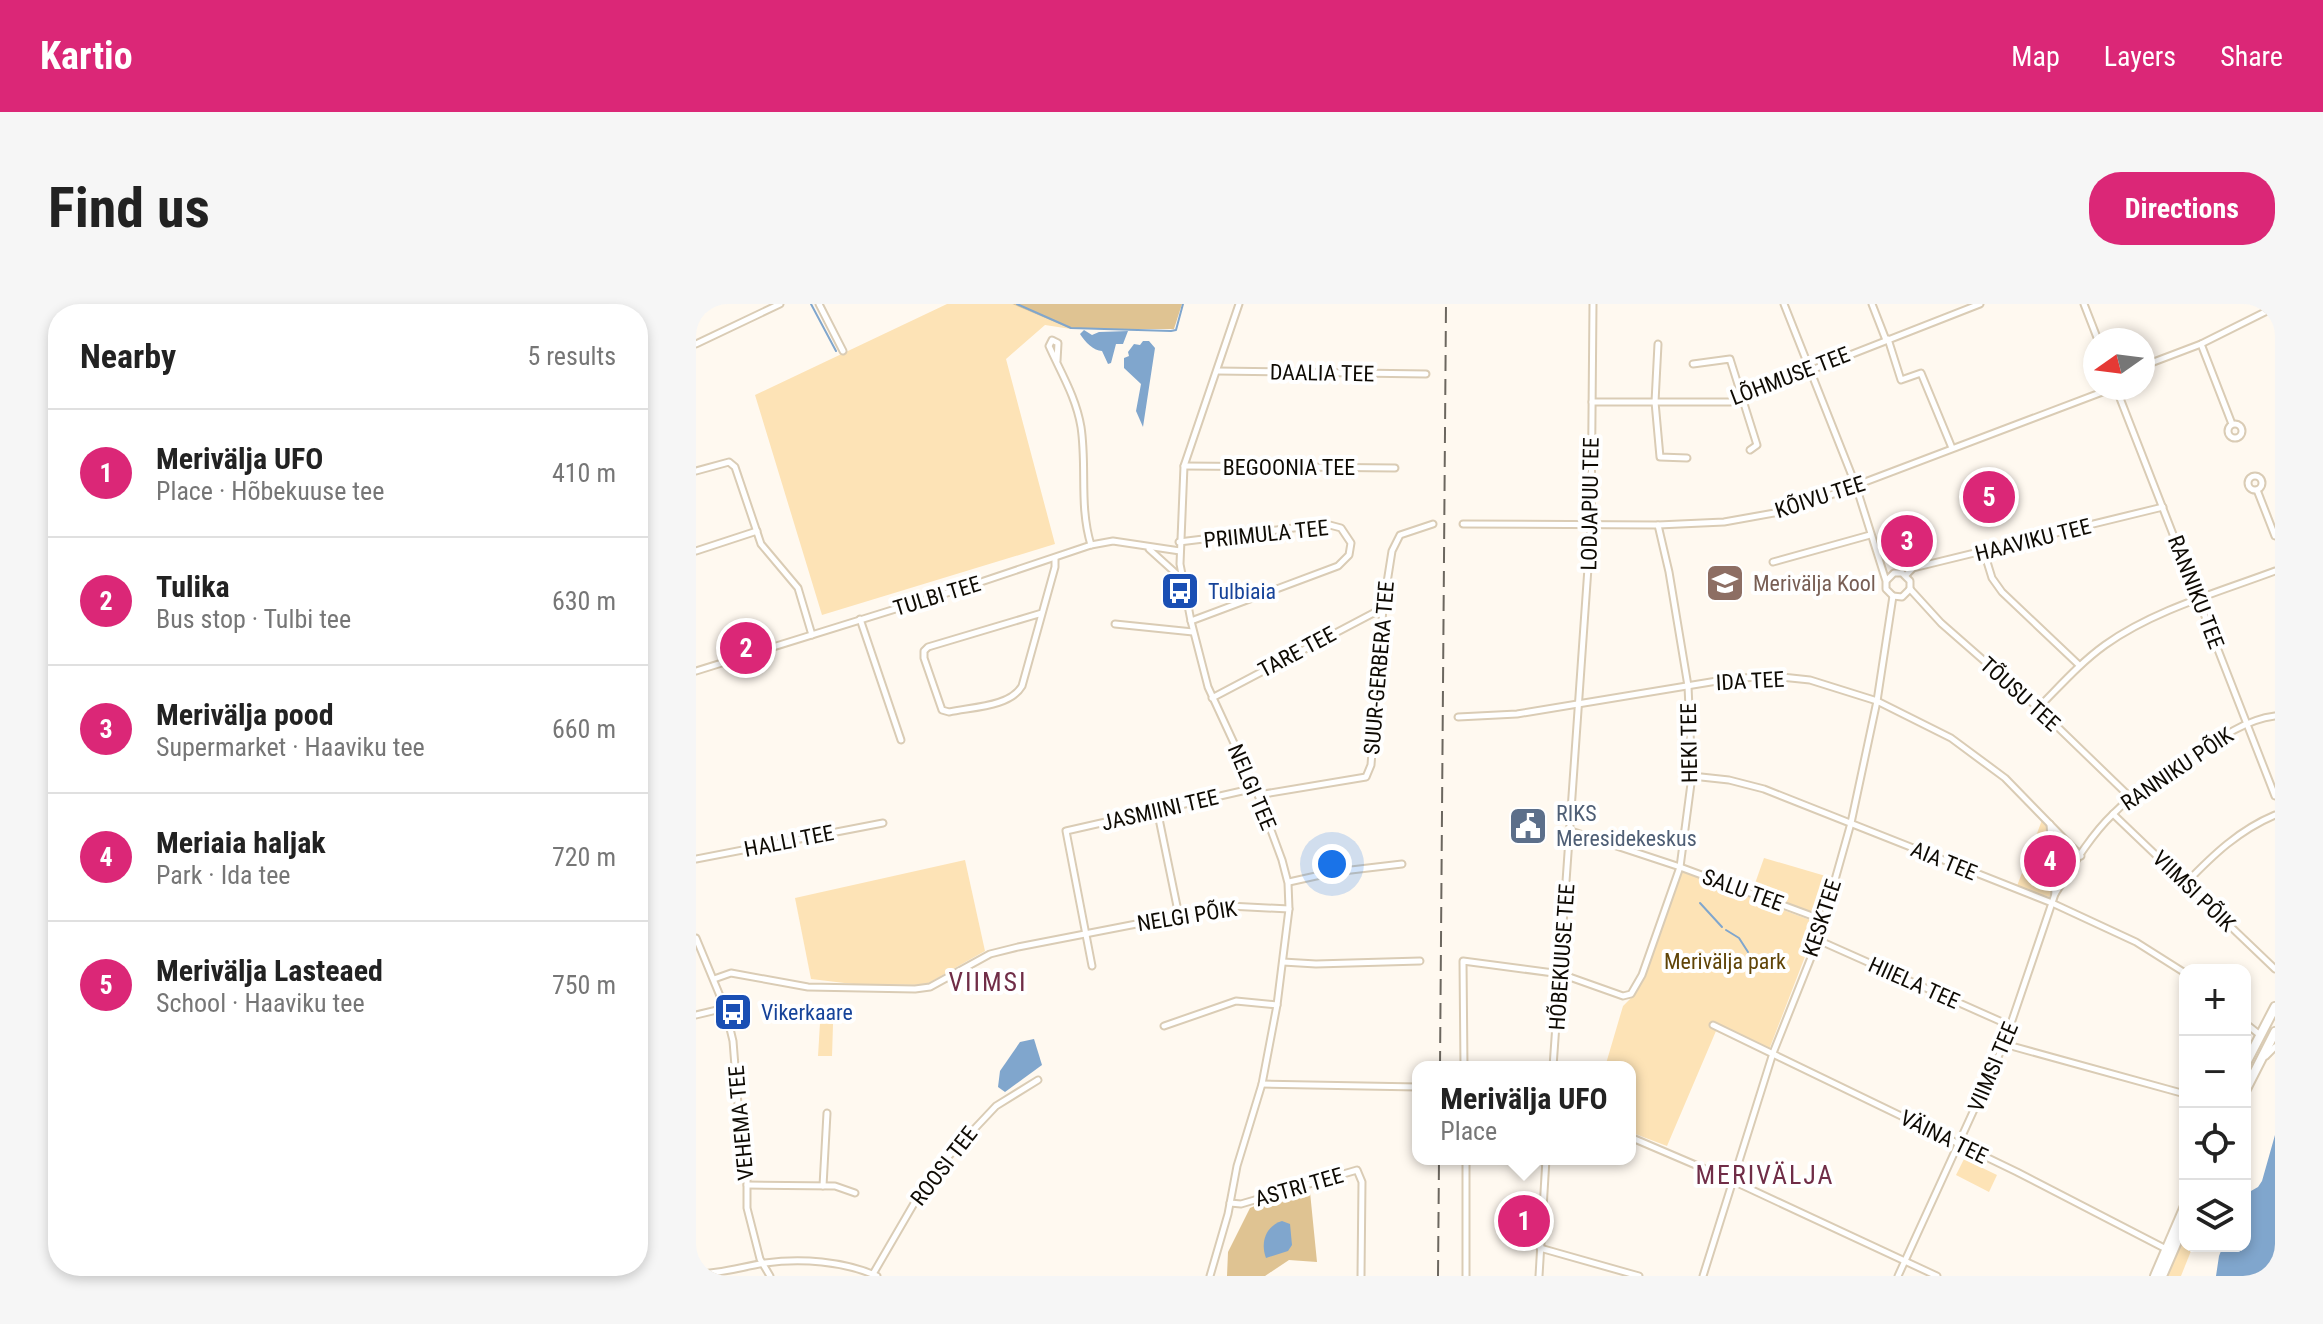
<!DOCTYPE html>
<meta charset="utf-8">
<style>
:root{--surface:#fff;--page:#f6f6f6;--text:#222;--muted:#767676;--line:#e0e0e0;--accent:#db2777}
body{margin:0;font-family:"Roboto Condensed",sans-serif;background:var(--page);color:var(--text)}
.controls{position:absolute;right:24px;bottom:24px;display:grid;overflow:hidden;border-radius:16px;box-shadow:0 4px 12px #0003}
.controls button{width:72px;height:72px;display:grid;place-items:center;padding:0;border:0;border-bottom:2px solid var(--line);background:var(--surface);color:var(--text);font:40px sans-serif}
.compass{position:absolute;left:1387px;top:24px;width:72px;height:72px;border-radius:50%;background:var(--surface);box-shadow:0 4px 12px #0003;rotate:256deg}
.you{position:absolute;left:636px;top:560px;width:28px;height:28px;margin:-20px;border:6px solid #fff;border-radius:50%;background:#1a73e8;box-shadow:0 0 0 12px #1a73e833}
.badge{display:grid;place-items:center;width:52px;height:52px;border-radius:50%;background:var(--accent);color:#fff;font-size:26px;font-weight:700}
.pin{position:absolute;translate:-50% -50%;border:4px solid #fff;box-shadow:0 2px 8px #0006}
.popup{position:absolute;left:716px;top:757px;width:224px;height:104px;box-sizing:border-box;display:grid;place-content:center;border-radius:16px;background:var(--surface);filter:drop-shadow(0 2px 6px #0005);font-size:26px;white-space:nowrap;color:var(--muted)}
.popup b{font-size:30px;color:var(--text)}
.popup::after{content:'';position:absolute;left:50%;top:100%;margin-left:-16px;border:16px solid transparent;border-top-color:var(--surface)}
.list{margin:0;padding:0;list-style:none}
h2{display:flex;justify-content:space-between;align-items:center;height:104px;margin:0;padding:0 32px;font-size:34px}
h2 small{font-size:26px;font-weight:400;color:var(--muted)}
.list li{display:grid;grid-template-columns:52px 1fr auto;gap:24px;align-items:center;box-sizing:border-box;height:128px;padding:0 32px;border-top:2px solid var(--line)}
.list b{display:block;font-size:30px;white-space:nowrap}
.list p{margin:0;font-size:26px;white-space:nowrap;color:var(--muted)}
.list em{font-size:26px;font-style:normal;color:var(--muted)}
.icon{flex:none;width:44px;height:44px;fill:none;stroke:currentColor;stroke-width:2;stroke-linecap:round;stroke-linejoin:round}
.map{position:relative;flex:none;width:1579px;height:972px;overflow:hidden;border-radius:32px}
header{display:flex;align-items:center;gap:48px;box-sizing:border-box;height:112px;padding:0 40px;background:var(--accent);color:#fff}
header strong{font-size:38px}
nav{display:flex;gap:44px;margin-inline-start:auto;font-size:28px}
.intro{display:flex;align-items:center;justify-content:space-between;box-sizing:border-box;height:192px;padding:0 48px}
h1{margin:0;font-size:56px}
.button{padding:20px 36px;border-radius:32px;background:var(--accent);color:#fff;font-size:28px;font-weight:700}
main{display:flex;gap:48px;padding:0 48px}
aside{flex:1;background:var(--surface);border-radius:32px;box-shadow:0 4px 12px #0003}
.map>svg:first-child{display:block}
.green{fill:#fde3b6}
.forest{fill:#dfc392}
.water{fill:#80a6cd}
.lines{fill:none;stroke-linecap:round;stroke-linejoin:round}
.stream{stroke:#80a6cd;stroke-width:2}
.minor-casing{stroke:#daccb5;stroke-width:9}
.secondary-casing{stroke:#daccb5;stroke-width:12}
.minor{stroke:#fff;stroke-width:5}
.secondary{stroke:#fff;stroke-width:8}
.rail{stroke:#6c675f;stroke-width:2;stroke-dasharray:16 8;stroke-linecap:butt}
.labels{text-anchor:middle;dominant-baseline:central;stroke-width:8;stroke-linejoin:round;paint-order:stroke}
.street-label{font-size:22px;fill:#0f0b04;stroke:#fff}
.education-label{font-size:22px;fill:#785e54;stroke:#fff;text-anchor:start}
.transit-label{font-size:22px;fill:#164399;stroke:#fff;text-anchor:start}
.service-label{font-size:22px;fill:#4e5e75;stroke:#fff;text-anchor:start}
.park-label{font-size:22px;fill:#604406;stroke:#fff}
.quarter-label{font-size:26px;letter-spacing:2px;fill:#702d47;stroke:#fff}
</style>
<header>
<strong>Kartio</strong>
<nav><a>Map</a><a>Layers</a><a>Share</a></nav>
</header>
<div class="intro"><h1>Find us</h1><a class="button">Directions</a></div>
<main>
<aside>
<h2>Nearby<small>5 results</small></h2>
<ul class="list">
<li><span class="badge">1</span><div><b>Merivälja UFO</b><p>Place · Hõbekuuse tee</p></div><em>410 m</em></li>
<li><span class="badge">2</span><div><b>Tulika</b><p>Bus stop · Tulbi tee</p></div><em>630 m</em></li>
<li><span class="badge">3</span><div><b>Merivälja pood</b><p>Supermarket · Haaviku tee</p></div><em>660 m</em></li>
<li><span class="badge">4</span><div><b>Meriaia haljak</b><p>Park · Ida tee</p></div><em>720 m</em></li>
<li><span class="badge">5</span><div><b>Merivälja Lasteaed</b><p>School · Haaviku tee</p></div><em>750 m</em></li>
</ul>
</aside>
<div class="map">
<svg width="1579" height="972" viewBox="0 0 1579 972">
<rect width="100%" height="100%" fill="#fff9f0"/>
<g class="green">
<polygon points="251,0 316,0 375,25 349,21 310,55 359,240 126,311 59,91"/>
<polygon points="1346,516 1378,552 1353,593 1321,582"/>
<polygon points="1068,554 1133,573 1122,612 1056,588"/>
<polygon points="269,556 289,647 229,681 157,680 115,675 99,594"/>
<polygon points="984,567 1122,619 1071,751 1020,727 971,842 934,828 934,763 909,763 927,702 941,688"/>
<polygon points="124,719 137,720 136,752 122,752"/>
<polygon points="1268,855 1301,871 1293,888 1260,871"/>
<polygon points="1489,928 1489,942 1497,942 1485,972 1470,972"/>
</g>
<g class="forest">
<polygon points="316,0 486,0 478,25 375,25"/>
<polygon points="592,888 614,888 621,958 593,956 569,972 531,972 532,948 554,904"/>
</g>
<g class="water">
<path d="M388,26L396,31L403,28L432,27L427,40H420L415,59L412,60L406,47C398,47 389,38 384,30Z"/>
<polygon points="447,37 453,37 459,44 447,123 440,107 445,80 428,64 428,54 433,52 432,48 438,40 444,41"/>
<polygon points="338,735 346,761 309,788 302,783 304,767 324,738"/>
<polygon points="1579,831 1579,972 1520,972 1523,952 1527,942 1549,942 1549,901 1555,887 1562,883 1566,877"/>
<path d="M586,917L594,920L596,941L592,947L570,954C564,938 570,922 586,917Z"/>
</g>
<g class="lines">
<g class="stream">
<polyline points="115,0 140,47"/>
<polyline points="321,0 375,24 475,27 480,26 487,0"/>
<polyline points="1004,599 1026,623"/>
<polyline points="1030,626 1043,634 1052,648"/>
<polyline points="1053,650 1059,651"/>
</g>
<g class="minor-casing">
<g id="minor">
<polyline points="123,0 147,47"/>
<polyline points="1088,0 1160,182 1190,277 1190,285 1197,292"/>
<polyline points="1176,0 1190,36"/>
<polyline points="1388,0 1402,36"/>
<polyline points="1192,35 1205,76 1225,69 1256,144"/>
<polyline points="0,40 84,0"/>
<polyline points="962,40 959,98 964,153 991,154"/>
<polyline points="1505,40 1536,120"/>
<path d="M361,57L362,39L356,36L353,42C365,69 380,93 385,123C391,163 383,202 395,241"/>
<polyline points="997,60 1034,55 1061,141 1054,146"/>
<polyline points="1447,62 1505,40 1579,3"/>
<polyline points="521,67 730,70"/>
<polyline points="1420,84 1579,492"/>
<polyline points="896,98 1034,98 1284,0"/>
<circle cx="1539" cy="127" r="7"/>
<polyline points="488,162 699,164"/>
<polyline points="0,167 33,158 39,163 65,240 102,284 116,331"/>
<circle cx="1559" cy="179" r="7"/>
<polyline points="1561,186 1579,232"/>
<polyline points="767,220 962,221 1028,218 1095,206 1417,84"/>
<polyline points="483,238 630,220 645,224 655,239 653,251 642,262 495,317"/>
<polyline points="453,245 484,273"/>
<polyline points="0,247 61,227"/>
<polyline points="1288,248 1296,274 1306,288 1383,361"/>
<polyline points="1077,258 1174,231"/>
<polyline points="1210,271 1217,264 1467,203"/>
<polyline points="1191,276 1198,269 1206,269 1214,277 1214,285"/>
<polyline points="1214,285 1245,319 1342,404 1435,494"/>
<polyline points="1197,292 1206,293 1214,285"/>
<path d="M346,309L232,343L228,347V354L246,406L253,408C275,403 314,403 326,382L359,263V254"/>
<polyline points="164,315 205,436"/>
<polyline points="419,320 497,328"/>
<polyline points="0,367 267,284 395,241 417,237 484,247"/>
<polyline points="516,394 687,304"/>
<path d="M1342,404C1364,382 1384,359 1409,341C1458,306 1523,288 1579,267"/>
<polyline points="762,413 821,410 1033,375 1076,372 1114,376 1181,397 1255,434 1309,474 1385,552"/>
<polyline points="996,472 1033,476 1068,485 1356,599 1440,638 1489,669"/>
<polyline points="562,491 670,473 675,461 687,304 696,247 704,231 737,220"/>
<polyline points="461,505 483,612"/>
<polyline points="1417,510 1579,665"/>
<polyline points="1354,520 1359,590"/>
<polyline points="875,527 984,563 1127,616"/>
<polyline points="0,555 187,519"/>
<polyline points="593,578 638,568 706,560"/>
<path d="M1490,579C1517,551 1543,526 1579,511"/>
<polyline points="0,634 29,704 37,737 43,813 51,861 51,904 64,955 74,972"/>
<polyline points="1122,636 1315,722"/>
<polyline points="587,658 620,660 724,657"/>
<polyline points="396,662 370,527 546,487 558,482"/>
<polyline points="18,675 35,669 112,683 219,685 234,683 294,650 322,643 533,602 593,605"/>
<polyline points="0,711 29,704"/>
<polyline points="1549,719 1564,731"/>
<polyline points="1017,721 1321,868 1472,946"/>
<polyline points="468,722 540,697 581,701"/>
<polyline points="1308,740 1489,790"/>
<polyline points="1570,752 1579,743"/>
<polyline points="768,763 767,657 865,670 927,692 935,690 946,671 984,563 996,472 992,382 973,268 962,221"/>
<polyline points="857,763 895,221 897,0"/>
<polyline points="566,780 722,783"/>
<polyline points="934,833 1037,877 1241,972"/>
<polyline points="770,855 770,972"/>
<polyline points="51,881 139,882 159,889"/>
<polyline points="127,882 131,809"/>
<polyline points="534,899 545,900 661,866 666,878 665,972"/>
<polyline points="844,944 943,972"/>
<path d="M0,970C24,970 45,963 69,959C105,954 147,957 181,972"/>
<polyline points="177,970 234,872 300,802 342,776"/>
<polyline points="514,972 532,910 541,862 566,780 581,701 593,605 592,579 586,556 562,491 512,383 495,317 484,260 488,162 543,0"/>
<polyline points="843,972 850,855"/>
<polyline points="1007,972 1077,749 1122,636 1155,519 1181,397 1197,292"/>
<path d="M1202,972L1308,740L1359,590C1376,563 1394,532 1417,510C1433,493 1453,484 1472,471C1506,450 1538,417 1579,412"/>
</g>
</g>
<g class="secondary-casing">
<g id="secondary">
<polyline points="1549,761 1579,703"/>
<polyline points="1549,787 1579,728"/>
<polyline points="1459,972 1489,902"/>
<polyline points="1466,972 1489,919"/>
</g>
</g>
<use href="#minor" class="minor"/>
<use href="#secondary" class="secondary"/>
<g class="rail">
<polyline points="744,763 750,0"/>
<polyline points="742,972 743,855"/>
</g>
</g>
<defs>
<g id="school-square" transform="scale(2)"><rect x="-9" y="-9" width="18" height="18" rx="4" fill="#8d6e63" stroke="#fff"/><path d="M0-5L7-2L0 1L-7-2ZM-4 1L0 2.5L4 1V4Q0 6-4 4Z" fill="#fff"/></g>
<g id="bus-square" transform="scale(2)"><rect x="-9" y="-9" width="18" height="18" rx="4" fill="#1a4fb4" stroke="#fff"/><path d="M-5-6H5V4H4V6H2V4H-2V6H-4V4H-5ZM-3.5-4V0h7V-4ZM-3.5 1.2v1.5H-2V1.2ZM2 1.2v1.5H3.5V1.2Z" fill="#fff"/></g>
<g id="civic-square" transform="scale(2)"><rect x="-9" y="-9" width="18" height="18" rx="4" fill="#5c6f8a" stroke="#fff"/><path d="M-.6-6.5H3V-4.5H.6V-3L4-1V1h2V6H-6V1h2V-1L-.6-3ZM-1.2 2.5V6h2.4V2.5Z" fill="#fff"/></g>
</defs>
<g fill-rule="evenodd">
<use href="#school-square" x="1029" y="279"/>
<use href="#bus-square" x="484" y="287"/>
<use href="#civic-square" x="832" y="522"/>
<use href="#bus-square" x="37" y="708"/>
</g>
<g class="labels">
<g class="street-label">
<text transform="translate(626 69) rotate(1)">DAALIA TEE</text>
<text transform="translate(1094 72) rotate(-21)">LÕHMUSE TEE</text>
<text x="593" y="163">BEGOONIA TEE</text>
<text transform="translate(1124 193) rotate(-18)">KÕIVU TEE</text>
<text transform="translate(894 200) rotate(-89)">LODJAPUU TEE</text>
<text transform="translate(570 230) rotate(-6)">PRIIMULA TEE</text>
<text transform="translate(1337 236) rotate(-14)">HAAVIKU TEE</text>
<text transform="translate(1500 288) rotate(69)">RANNIKU TEE</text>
<text transform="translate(241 292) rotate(-17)">TULBI TEE</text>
<text transform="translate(601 348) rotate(-28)">TARE TEE</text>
<text transform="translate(683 364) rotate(-85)">SUUR-GERBERA TEE</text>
<text transform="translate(1054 377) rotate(-3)">IDA TEE</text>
<text transform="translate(1324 390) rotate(42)">TÕUSU TEE</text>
<text transform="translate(993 439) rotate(-91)">HEKI TEE</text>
<text transform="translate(1481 465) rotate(-34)">RANNIKU PÕIK</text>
<text transform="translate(556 483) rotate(67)">NELGI TEE</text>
<text transform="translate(464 506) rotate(-13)">JASMIINI TEE</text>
<text transform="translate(93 537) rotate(-11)">HALLI TEE</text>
<text transform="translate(1248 557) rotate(22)">AIA TEE</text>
<text transform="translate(1047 586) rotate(20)">SALU TEE</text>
<text transform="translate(1498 587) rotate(44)">VIIMSI PÕIK</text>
<text transform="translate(491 612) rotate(-9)">NELGI PÕIK</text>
<text transform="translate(1126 614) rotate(-72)">KESKTEE</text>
<text transform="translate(866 653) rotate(-86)">HÕBEKUUSE TEE</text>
<text transform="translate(1218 679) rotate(24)">HIIELA TEE</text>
<text transform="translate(1297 763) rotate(-67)">VIIMSI TEE</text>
<text transform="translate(45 819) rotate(-95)">VEHEMA TEE</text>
<text transform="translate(1248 833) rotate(26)">VÄINA TEE</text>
<text transform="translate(248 862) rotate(-52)">ROOSI TEE</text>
<text transform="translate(603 883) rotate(-16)">ASTRI TEE</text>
</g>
<g class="education-label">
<text x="1057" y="279">Merivälja Kool</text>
</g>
<g class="transit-label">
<text x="512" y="287">Tulbiaia</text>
<text x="65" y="708">Vikerkaare</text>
</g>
<g class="service-label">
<text x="860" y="509">RIKS<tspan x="860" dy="25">Meresidekeskus</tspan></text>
</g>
<g class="park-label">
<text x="1029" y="657">Merivälja park</text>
</g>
<g class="quarter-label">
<text x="292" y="678">VIIMSI</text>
<text x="1069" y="871">MERIVÄLJA</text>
</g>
</g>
</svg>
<div class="controls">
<button>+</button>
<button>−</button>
<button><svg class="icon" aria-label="locate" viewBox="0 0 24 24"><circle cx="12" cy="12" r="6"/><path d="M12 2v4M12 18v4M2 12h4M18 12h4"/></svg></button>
<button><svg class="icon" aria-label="layers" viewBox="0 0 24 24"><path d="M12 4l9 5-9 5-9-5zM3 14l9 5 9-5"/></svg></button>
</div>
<svg class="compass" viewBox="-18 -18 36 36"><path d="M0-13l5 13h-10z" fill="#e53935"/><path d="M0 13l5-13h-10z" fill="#767676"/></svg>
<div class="you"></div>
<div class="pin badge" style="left:828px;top:917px">1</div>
<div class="popup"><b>Merivälja UFO</b>Place</div>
<div class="pin badge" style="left:50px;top:344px">2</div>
<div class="pin badge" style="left:1211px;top:237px">3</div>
<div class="pin badge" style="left:1354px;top:557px">4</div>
<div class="pin badge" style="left:1293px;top:193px">5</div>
</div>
</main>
